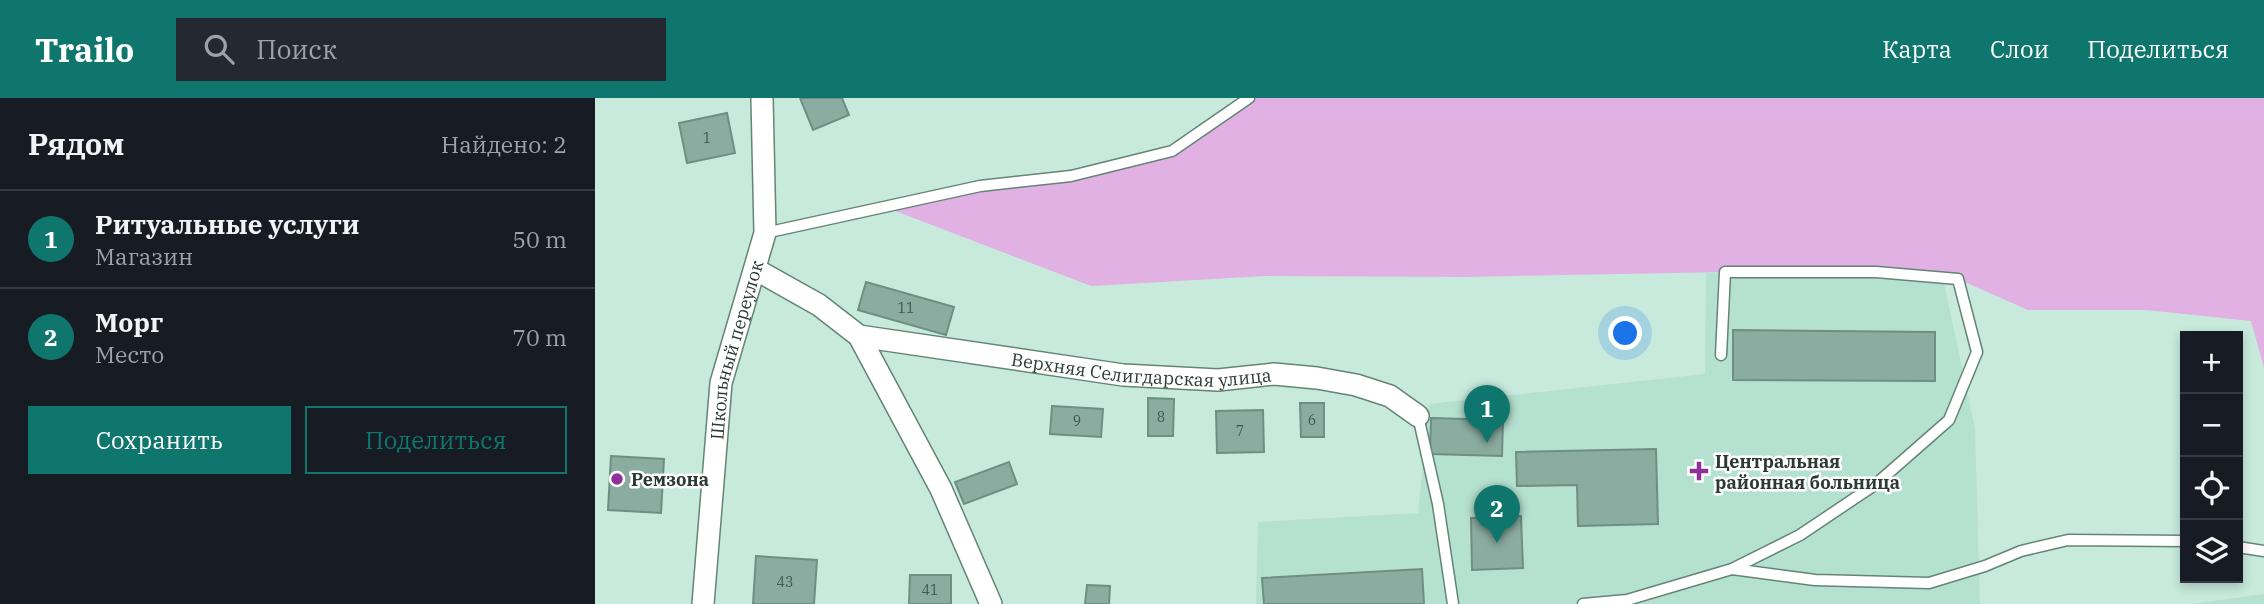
<!DOCTYPE html>
<html lang="ru">
<meta charset="utf-8">
<style>
:root{--surface:#171b24;--page:#242831;--text:#f1f3f6;--muted:#9ea1a6;--line:#363941;--accent:#0f766e}
body{margin:0;font-family:"IBM Plex Serif",serif;background:var(--page);color:var(--text)}
.controls{position:absolute;right:21px;bottom:21px;display:grid;overflow:hidden;border-radius:0px;box-shadow:0 4px 10px #0003}
.controls button{width:63px;height:63px;display:grid;place-items:center;padding:0;border:0;border-bottom:2px solid var(--line);background:var(--surface);color:var(--text);font:35px sans-serif}
.you{position:absolute;left:1031px;top:236px;width:24px;height:24px;margin:-18px;border:5px solid #fff;border-radius:50%;background:#1a73e8;box-shadow:0 0 0 10px #1a73e833}
.badge{display:grid;place-items:center;width:46px;height:46px;border-radius:50%;background:var(--accent);color:#fff;font-size:23px;font-weight:700}
.pin{position:absolute;translate:-50% -58px;filter:drop-shadow(0 2px 4px #0008)}
.pin::after{content:'';position:absolute;top:37px;width:24px;height:21px;background:inherit;clip-path:polygon(0 0,100% 0,50% 100%)}
.list{margin:0;padding:0;list-style:none}
h2{display:flex;justify-content:space-between;align-items:center;height:91px;margin:0;padding:0 28px;font-size:30px}
h2 small{font-size:23px;font-weight:400;color:var(--muted)}
.list li{display:grid;grid-template-columns:46px 1fr auto;gap:21px;align-items:center;box-sizing:border-box;height:98px;padding:0 28px;border-top:2px solid var(--line)}
.list b{display:block;font-size:26px;white-space:nowrap}
.list p{margin:0;font-size:23px;white-space:nowrap;color:var(--muted)}
.list em{font-size:23px;font-style:normal;color:var(--muted)}
.actions{display:flex;gap:14px;padding:21px 28px}
.actions a{flex:1;padding:16px 0;border:2px solid var(--accent);border-radius:0px;text-align:center;font-size:24px;color:var(--accent)}
.actions .main{background:var(--accent);color:#fff}
.icon{flex:none;width:38px;height:38px;fill:none;stroke:currentColor;stroke-width:2;stroke-linecap:round;stroke-linejoin:round}
.map{position:relative;flex:none;width:1669px;height:506px;overflow:hidden}
header{display:flex;align-items:center;gap:42px;box-sizing:border-box;height:98px;padding:0 35px;background:var(--accent);color:#fff}
header strong{font-size:33px}
nav{display:flex;gap:38px;margin-inline-start:auto;font-size:24px}
.search{width:490px;height:63px;background:var(--page);display:flex;align-items:center;gap:18px;box-sizing:border-box;padding:0 24px;border-radius:0px;color:var(--muted);font-size:26px}
main{display:flex}
aside{flex:1;background:var(--surface)}
.map>svg:first-child{display:block}
.built{fill:#b5e1d0}
.green{fill:#e0b1e2}
.building{fill:#8baca0;stroke:#6e8f83;stroke-width:2}
.lines{fill:none;stroke-linecap:round;stroke-linejoin:round}
.lane-casing{stroke:#648478;stroke-width:13}
.street-casing{stroke:#648478;stroke-width:24}
.lane{stroke:#fff;stroke-width:10}
.street{stroke:#fff;stroke-width:21}
.poi-dot{fill:#913098;stroke:#fff;stroke-width:2.5}
.labels{text-anchor:middle;dominant-baseline:central;stroke-width:5;stroke-linejoin:round;paint-order:stroke}
.number-label{font-size:14px;fill:#445650}
.street-label{font-size:18px;fill:#2c3a35;stroke:#fff}
.poi-label{font-size:18px;font-weight:bold;fill:#2c3a35;stroke:#fff;text-anchor:start}
</style>
<header>
<strong>Trailo</strong>
<div class="search"><svg class="icon" aria-label="search" viewBox="0 0 24 24"><circle cx="10" cy="10" r="6"/><path d="M15 15l6 6"/></svg>Поиск</div>
<nav><a>Карта</a><a>Слои</a><a>Поделиться</a></nav>
</header>
<main>
<aside>
<h2>Рядом<small>Найдено: 2</small></h2>
<ul class="list">
<li><span class="badge">1</span><div><b>Ритуальные услуги</b><p>Магазин</p></div><em>50 m</em></li>
<li><span class="badge">2</span><div><b>Морг</b><p>Место</p></div><em>70 m</em></li>
</ul>
<div class="actions"><a class="main">Сохранить</a><a>Поделиться</a></div>
</aside>
<div class="map">
<svg width="1669" height="506" viewBox="0 0 1669 506">
<rect width="100%" height="100%" fill="#c7eadc"/>
<g class="built">
<polygon points="1111,175 1348,180 1380,331 1385,506 661,506 663,424 823,415 834,306 1110,276"/>
<polygon points="1669,496 1669,506 1596,506"/>
</g>
<polygon class="green" points="654,0 1669,0 1669,270 1656,223 1551,212 1433,212 1363,181 1135,174 869,179 671,178 496,188 290,109 476,78 577,53"/>
<g class="building">
<polygon points="205,0 247,0 254,17 218,32"/>
<polygon points="132,15 140,55 92,65 84,25"/>
<polygon points="271,184 359,209 351,237 263,212"/>
<polygon points="1138,232 1340,234 1340,283 1138,282"/>
<polygon points="553,300 579,301 578,338 553,338"/>
<polygon points="705,305 729,305 729,339 706,339"/>
<polygon points="457,308 508,311 506,339 455,336"/>
<polygon points="668,312 669,354 622,355 621,313"/>
<polygon points="836,320 908,322 907,358 835,356"/>
<polygon points="1061,351 1063,426 983,428 982,387 922,388 921,354"/>
<polygon points="16,358 69,361 66,415 13,412"/>
<polygon points="414,364 422,386 369,406 360,384"/>
<polygon points="926,418 928,470 877,472 876,420"/>
<polygon points="161,458 222,462 219,506 158,506"/>
<polygon points="827,471 829,506 669,506 667,480"/>
<polygon points="315,477 356,477 356,506 314,506"/>
<polygon points="492,487 515,488 514,506 490,506"/>
</g>
<g class="lines">
<g class="lane-casing">
<g id="lane">
<polyline points="170,135 385,88 476,78 577,53 654,0"/>
<polyline points="823,318 843,406 858,506"/>
<polyline points="1643,449 1669,453"/>
<polyline points="1137,471 1220,482 1334,485 1390,468 1426,453 1473,442 1590,443"/>
<polyline points="988,506 1032,502 1137,471 1205,437 1281,386 1354,322 1382,254 1363,181 1281,174 1130,174 1126,257"/>
</g>
</g>
<g class="street-casing">
<g id="street">
<polyline points="160,171 224,207 264,238 346,391 396,506"/>
<path id="s1" d="M264,238L528,277L623,282L679,276L722,280L761,287L795,298L823,318"/>
<path id="s2" d="M108,506L126,285L170,135L167,0"/>
</g>
</g>
<use href="#lane" class="lane"/>
<use href="#street" class="street"/>
</g>
<g class="poi-dot">
<path d="M1100.5 362.5h7v7h7v7h-7v7h-7v-7h-7v-7h7z"/>
<circle cx="22" cy="381" r="7"/>
</g>
<g class="labels">
<g class="number-label">
<text x="112" y="40">1</text>
<text x="311" y="210">11</text>
<text x="566" y="319">8</text>
<text x="717" y="322">6</text>
<text x="482" y="323">9</text>
<text x="645" y="333">7</text>
<text x="190" y="484">43</text>
<text x="335" y="492">41</text>
</g>
<g class="street-label">
<text stroke="none"><textPath href="#s2" startOffset="257">Школьный переулок</textPath></text>
<text stroke="none"><textPath href="#s1" startOffset="285">Верхняя Селигдарская улица</textPath></text>
</g>
<g class="poi-label">
<text x="1120" y="363">Центральная<tspan x="1120" dy="21">районная больница</tspan></text>
<text x="36" y="381">Ремзона</text>
</g>
</g>
</svg>
<div class="controls">
<button>+</button>
<button>−</button>
<button><svg class="icon" aria-label="locate" viewBox="0 0 24 24"><circle cx="12" cy="12" r="6"/><path d="M12 2v4M12 18v4M2 12h4M18 12h4"/></svg></button>
<button><svg class="icon" aria-label="layers" viewBox="0 0 24 24"><path d="M12 4l9 5-9 5-9-5zM3 14l9 5 9-5"/></svg></button>
</div>
<div class="you"></div>
<div class="pin badge" style="left:892px;top:345px">1</div>
<div class="pin badge" style="left:902px;top:445px">2</div>
</div>
</main>
